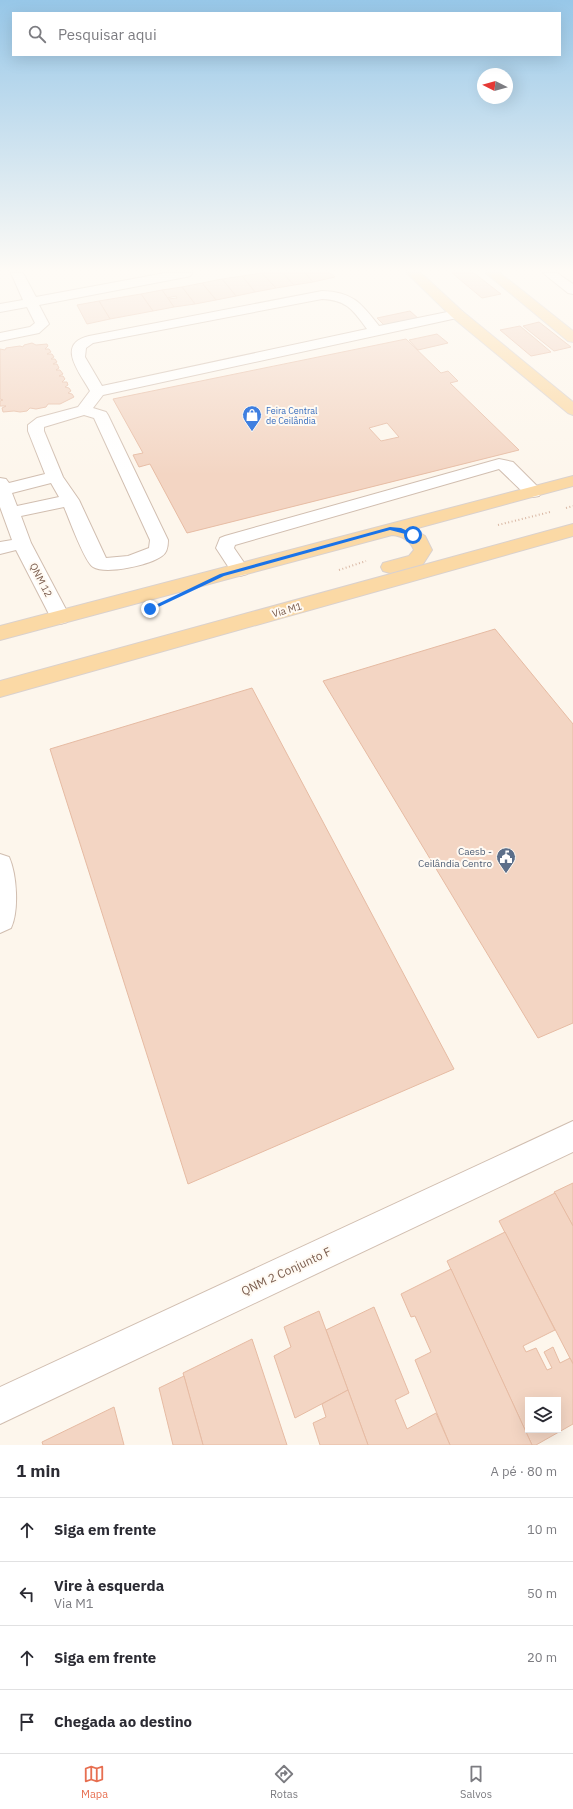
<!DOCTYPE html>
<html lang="pt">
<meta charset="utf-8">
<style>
:root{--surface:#fff;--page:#f2f2f3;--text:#2b2b33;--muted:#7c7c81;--line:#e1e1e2;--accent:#e76f51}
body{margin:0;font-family:"IBM Plex Sans",sans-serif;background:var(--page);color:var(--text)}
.controls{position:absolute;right:12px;bottom:12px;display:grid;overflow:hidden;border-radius:0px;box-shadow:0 4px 16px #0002}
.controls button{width:36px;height:36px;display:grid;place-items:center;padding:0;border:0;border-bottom:1px solid var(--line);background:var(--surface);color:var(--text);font:20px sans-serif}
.compass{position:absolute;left:477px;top:68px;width:36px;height:36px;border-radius:50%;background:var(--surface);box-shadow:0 4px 16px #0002;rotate:276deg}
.stop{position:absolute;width:12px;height:12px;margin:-9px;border:3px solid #1a73e8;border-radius:50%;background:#fff}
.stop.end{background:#1a73e8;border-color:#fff;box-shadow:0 1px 4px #0008}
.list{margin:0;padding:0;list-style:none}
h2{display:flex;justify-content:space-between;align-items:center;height:52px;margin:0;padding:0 16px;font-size:17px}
h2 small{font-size:13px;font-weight:400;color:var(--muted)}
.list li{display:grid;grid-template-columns:26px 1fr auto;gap:12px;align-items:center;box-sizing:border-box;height:64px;padding:0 16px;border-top:1px solid var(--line)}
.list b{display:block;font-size:15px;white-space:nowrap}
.list p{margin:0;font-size:13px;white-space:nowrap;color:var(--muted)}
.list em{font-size:13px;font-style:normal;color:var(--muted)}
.icon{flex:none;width:22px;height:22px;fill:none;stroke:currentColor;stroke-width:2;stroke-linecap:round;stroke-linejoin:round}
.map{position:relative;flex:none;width:573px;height:1445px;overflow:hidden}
.search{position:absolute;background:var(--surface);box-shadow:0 4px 16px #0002;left:12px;right:12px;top:12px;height:44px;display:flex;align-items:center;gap:10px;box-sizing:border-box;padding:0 14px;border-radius:0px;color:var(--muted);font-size:15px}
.sheet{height:308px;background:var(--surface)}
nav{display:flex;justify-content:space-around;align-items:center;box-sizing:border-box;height:56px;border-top:1px solid var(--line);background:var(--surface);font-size:11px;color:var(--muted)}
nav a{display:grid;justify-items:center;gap:2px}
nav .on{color:var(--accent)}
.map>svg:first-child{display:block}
.building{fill:#f3d5c3;stroke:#e6bba3;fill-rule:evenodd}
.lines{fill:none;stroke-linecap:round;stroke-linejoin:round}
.minor-casing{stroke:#d1beb0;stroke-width:2}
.major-casing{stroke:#dad1cd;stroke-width:2}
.path{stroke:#d9b8a5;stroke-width:2;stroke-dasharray:1 2.5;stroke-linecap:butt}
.minor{fill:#fff;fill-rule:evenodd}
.major{fill:#fbd9a5;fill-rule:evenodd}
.route{fill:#1a73e8}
.labels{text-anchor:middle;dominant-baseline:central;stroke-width:4;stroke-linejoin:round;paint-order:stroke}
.far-shop-label{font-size:9px;fill:#366cbe;stroke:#fffaf3;text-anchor:start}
.street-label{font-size:10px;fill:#7a5c4d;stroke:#fffaf3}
.service-label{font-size:10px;fill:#4e5e75;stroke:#fffaf3;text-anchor:end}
.near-street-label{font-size:12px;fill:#7a5c4d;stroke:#fffaf3}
</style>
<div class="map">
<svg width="573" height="1445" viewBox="0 0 573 1445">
<rect width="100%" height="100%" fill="#fdf6ec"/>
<g class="building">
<polygon points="262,273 276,288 255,292 242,276"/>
<polygon points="262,273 283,273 294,285 276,288"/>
<polygon points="283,273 305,273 313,282 294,285"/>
<polygon points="305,273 330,273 335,277 313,282"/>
<polygon points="452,273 474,273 501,294 482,298"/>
<polygon points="242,276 255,292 236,296 222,279"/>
<polygon points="222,279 236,296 216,300 202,283"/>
<polygon points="202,283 216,300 195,304 182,287"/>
<polygon points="182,287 195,304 174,307 168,299 177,298 176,296 167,298 162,290"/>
<polygon points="162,290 174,307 153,311 141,294"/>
<polygon points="141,294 153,311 110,319 99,301"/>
<polygon points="99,301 110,319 87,324 77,305"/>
<polygon points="410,311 420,320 387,328 377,318"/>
<polygon points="539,322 571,347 554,351 523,326"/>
<polygon points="520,326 551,352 531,356 500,330"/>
<polygon points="437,334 448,343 418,350 409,340"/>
<path d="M406,339L441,373L448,371L458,381L450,383L519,450L187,533L150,464L139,467L133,455L143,453L113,399ZM387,423L399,437L381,441L369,428Z"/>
<polygon points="32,343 36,345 47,344 48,346 45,349 49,349 51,352 47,354 52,354 54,357 51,359 55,359 57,362 53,364 57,364 59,368 56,370 60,370 63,374 59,376 63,376 65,379 62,382 67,382 68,385 65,387 69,388 71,391 68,393 72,394 74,397 60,404 48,404 46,407 36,409 30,408 27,411 20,412 14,411 3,412 2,408 6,406 0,406 0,401 3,400 0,399 0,349 5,350 6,348 20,346 23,347 24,345"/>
<polygon points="495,629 573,724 573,1023 538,1038 323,681"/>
<polygon points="252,688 454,1069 188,1184 50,749"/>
<polygon points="573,1183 573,1226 554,1192"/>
<polygon points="555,1193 573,1226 573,1364 499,1221"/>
<path d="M505,1232L555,1330L523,1346L526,1352L536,1348L547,1370L552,1368L544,1352L553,1347L560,1363L570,1358L573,1364V1424L536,1445H532L447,1261ZM528,1400H558V1430H528Z"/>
<polygon points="451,1269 532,1445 450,1445 415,1360 431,1352 415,1316 411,1317 401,1294"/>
<polygon points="374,1307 409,1393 395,1400 407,1429 436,1413 450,1445 368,1445 326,1330"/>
<polygon points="319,1311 348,1390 295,1418 274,1356 291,1347 284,1327"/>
<polygon points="252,1339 287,1445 203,1445 183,1373"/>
<polygon points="184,1376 203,1445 173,1445 159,1388"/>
<polygon points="348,1390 368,1445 320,1445 313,1423 326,1417 322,1404"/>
<polygon points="114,1407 124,1445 43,1445 42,1442"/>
</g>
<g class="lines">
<g class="minor-casing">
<g id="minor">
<polygon points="11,273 23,273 36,297 165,273 192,273 190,276 186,277 39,305 49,324 39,333 0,341 0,333 30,327 35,323 27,307 0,312 0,304 23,300"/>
<polygon points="543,273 557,273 573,284 573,294 568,293"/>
<path d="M322,291C353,292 361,303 379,326L457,310L462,311L464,314L462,317L457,318L103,395L93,408L106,412L108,415L168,540C168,546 167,553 162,556C150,565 106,575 93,567C84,561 69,518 64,507L21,516L31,543L70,617L67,622L60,624L53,622L16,550L0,554V542L12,540L0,507V478L6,479L9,483L45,474L28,431V425L37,418L78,407L90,391C80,373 55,344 89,336ZM322,299C347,300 353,310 367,329L102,386L85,357L86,348L93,343ZM84,415L94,418L150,540L149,548L128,556L106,558L79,500L63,477L44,431V427ZM51,483L59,497L17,506L12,493Z"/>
<polygon points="499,459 513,462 539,488 542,492 539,496 533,497 527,496 499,469 235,545 234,548 249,570 247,574 240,576 233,574 216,548 220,538 225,536"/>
<path d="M0,854L9,857C17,875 19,911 11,928L0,933Z"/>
<polygon points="573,1121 573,1152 0,1424 0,1387"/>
</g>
</g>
<g class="major-casing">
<g id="major">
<polygon points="407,273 421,273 462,311 573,402 573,415 568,413 452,317"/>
<polygon points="486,273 500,273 573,331 573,342 568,341"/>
<path d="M573,476V486L414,529L425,536L432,550L423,564L390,573L383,571L381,567L383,563L409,556L414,550C410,540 402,536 392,535L0,640V626Z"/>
<polygon points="573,524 573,536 0,697 0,681"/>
</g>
</g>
<g class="path">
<polyline points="566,508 573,506"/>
<polyline points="498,525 550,512"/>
<polyline points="339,570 366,561"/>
</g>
<use href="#minor" class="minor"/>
<use href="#major" class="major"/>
</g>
<linearGradient id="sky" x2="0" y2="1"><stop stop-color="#97c7e8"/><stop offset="0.57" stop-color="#fefbf6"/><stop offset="1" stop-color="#fefbf6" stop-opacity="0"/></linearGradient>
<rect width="573" height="475" fill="url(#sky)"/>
<polygon class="route" points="390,527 401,528 416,535 413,536 390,530 224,576 152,610 147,609 220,574"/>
<defs>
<g id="shop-pin" transform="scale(1)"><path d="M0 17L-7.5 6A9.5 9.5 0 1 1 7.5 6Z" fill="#3f7fe0" stroke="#fffaf3"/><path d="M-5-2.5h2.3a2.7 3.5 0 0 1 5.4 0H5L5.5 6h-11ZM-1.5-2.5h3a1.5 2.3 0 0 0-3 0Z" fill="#fff"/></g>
<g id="civic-pin" transform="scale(1)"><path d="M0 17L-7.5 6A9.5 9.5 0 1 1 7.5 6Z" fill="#5c6f8a" stroke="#fffaf3"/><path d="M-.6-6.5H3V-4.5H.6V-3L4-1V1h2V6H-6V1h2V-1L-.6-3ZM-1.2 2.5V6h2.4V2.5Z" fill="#fff"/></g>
</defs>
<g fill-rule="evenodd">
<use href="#shop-pin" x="252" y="415"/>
<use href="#civic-pin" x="506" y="857"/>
</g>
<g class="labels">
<g class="far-shop-label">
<text x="266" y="410">Feira Central<tspan x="266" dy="10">de Ceilândia</tspan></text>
</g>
<g class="street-label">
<text transform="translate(41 580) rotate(63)">QNM 12</text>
<text transform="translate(287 610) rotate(-16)">Via M1</text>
</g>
<g class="service-label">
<text x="492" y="851">Caesb -<tspan x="492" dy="12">Ceilândia Centro</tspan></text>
</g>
<g class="near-street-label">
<text transform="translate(286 1271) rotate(-25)">QNM 2 Conjunto F</text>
</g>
</g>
</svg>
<div class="controls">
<button><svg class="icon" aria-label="layers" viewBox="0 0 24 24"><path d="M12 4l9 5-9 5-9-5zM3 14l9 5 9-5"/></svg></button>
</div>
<svg class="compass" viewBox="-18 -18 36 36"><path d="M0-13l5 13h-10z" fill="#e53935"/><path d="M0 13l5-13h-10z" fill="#7c7c81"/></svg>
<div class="stop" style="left:413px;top:535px"></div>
<div class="stop end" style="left:150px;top:609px"></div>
<div class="search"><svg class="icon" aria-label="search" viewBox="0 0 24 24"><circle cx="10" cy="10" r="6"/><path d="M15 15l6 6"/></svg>Pesquisar aqui</div>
</div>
<section class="sheet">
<h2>1 min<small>A pé · 80 m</small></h2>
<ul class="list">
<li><svg class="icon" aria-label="ahead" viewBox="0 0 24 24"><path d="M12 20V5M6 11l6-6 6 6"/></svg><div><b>Siga em frente</b></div><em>10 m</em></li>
<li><svg class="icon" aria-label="left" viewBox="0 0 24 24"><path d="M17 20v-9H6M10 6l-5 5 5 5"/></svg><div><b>Vire à esquerda</b><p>Via M1</p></div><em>50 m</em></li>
<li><svg class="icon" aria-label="ahead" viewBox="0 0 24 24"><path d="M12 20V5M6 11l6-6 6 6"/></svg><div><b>Siga em frente</b></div><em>20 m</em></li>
<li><svg class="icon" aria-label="arrive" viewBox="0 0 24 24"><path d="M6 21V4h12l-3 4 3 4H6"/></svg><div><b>Chegada ao destino</b></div></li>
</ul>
</section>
<nav>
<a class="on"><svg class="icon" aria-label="map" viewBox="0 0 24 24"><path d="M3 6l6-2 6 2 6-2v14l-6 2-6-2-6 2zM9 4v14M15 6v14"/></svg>Mapa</a>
<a><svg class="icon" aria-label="directions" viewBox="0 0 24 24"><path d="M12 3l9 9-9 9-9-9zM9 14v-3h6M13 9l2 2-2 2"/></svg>Rotas</a>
<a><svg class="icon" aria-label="saved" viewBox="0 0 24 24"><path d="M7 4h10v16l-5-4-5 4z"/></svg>Salvos</a>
</nav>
